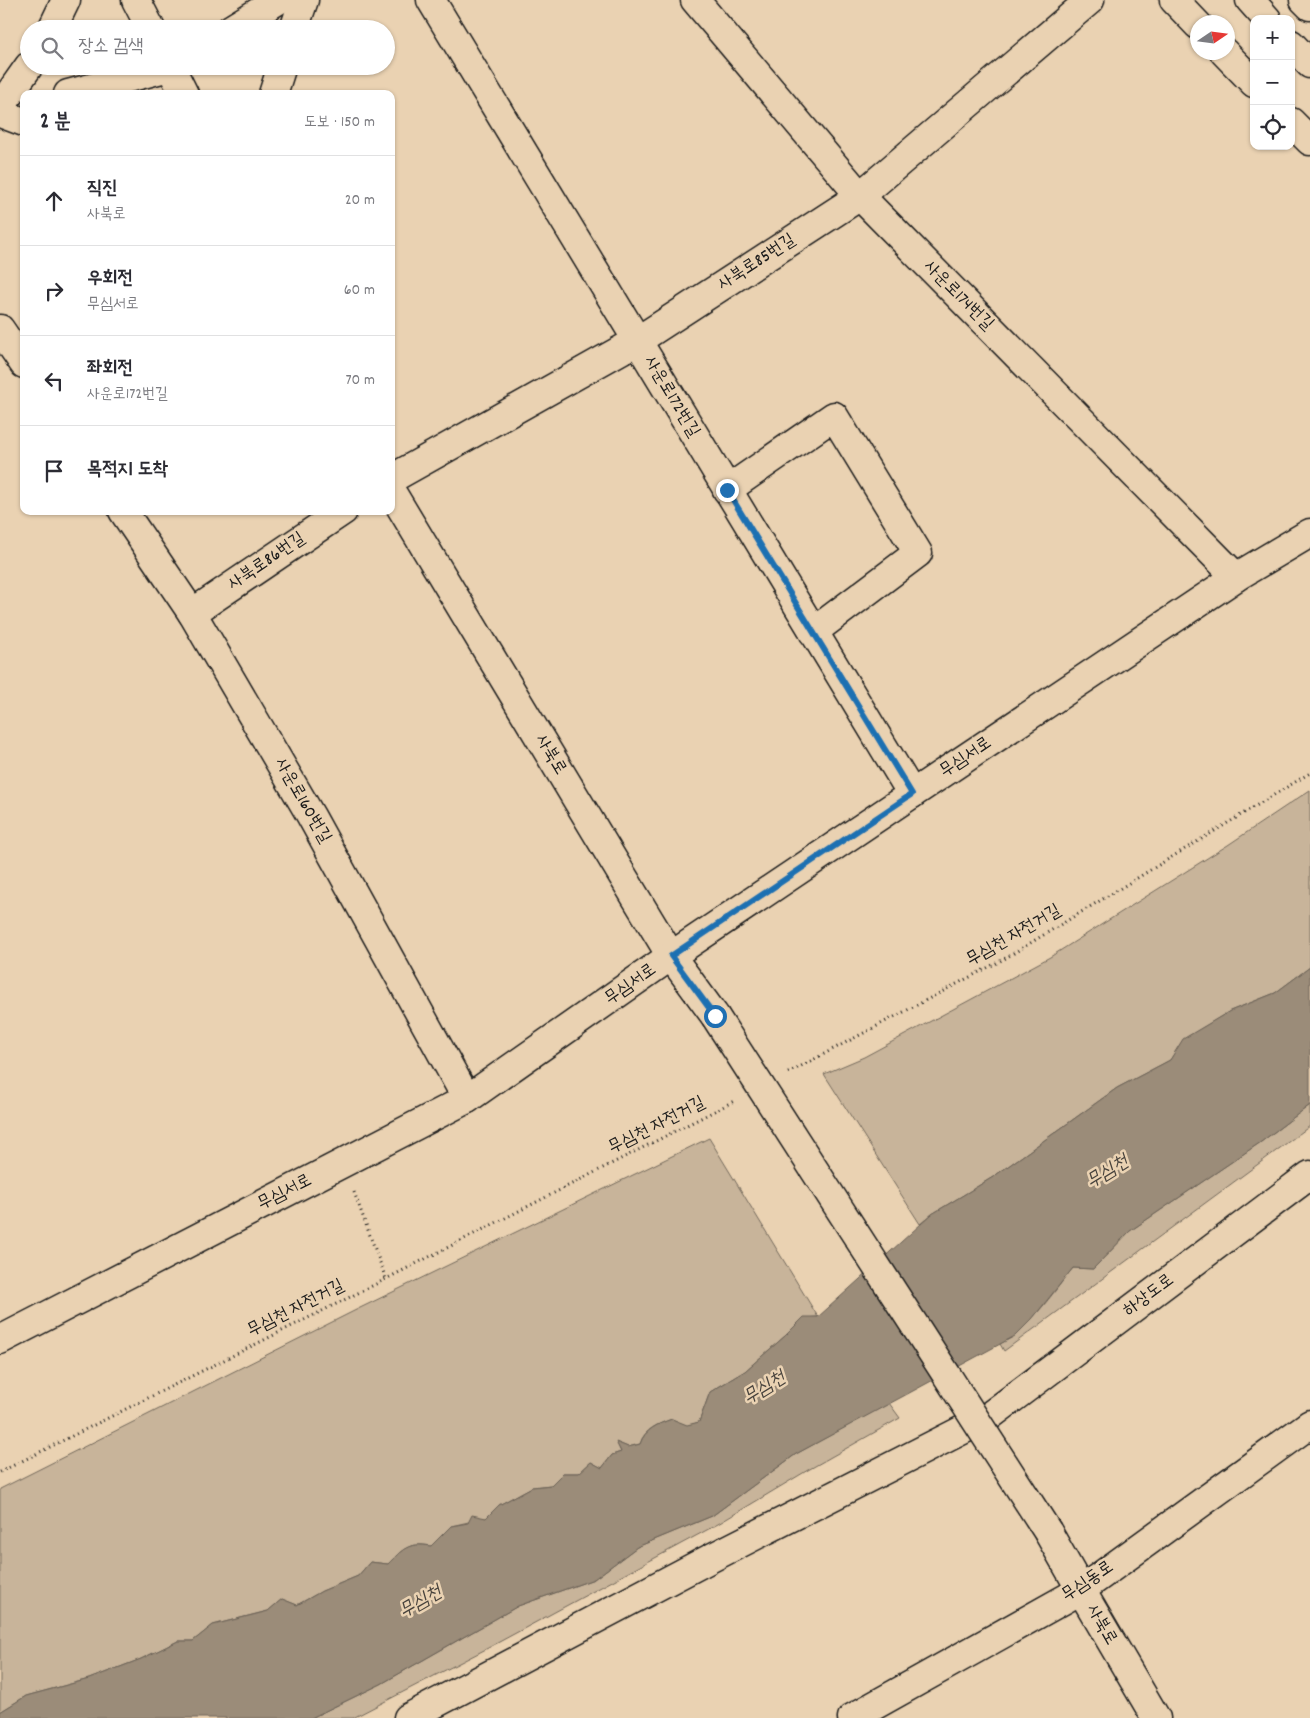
<!DOCTYPE html>
<html lang="ko">
<meta charset="utf-8">
<style>
:root{--surface:#fff;--page:#f7f7f7;--text:#2b2b33;--muted:#7c7c81;--line:#e1e1e2}
body{margin:0;font-family:Dekko,"Poor Story",sans-serif;background:var(--page);color:var(--text)}
.controls{position:absolute;right:15px;top:15px;display:grid;overflow:hidden;border-radius:10px;box-shadow:0 1px 4px #0004}
.controls button{width:45px;height:45px;display:grid;place-items:center;padding:0;border:0;border-bottom:1px solid var(--line);background:var(--surface);color:var(--text);font:25px sans-serif}
.compass{position:absolute;left:1190px;top:15px;width:45px;height:45px;border-radius:50%;background:var(--surface);box-shadow:0 1px 4px #0004;rotate:77deg}
.stop{position:absolute;width:15px;height:15px;margin:-11px;border:4px solid #1f6fb2;border-radius:50%;background:#fff}
.stop.end{background:#1f6fb2;border-color:#fff;box-shadow:0 1px 5px #0008}
.list{margin:0;padding:0;list-style:none}
h2{display:flex;justify-content:space-between;align-items:center;height:65px;margin:0;padding:0 20px;font-size:21px}
h2 small{font-size:16px;font-weight:400;color:var(--muted)}
.list li{display:grid;grid-template-columns:32px 1fr auto;gap:15px;align-items:center;box-sizing:border-box;height:90px;padding:0 20px;border-top:1px solid var(--line)}
.list b{display:block;font-size:19px;white-space:nowrap}
.list p{margin:0;font-size:16px;white-space:nowrap;color:var(--muted)}
.list em{font-size:16px;font-style:normal;color:var(--muted)}
.icon{flex:none;width:28px;height:28px;fill:none;stroke:currentColor;stroke-width:2;stroke-linecap:round;stroke-linejoin:round}
.map{position:relative;flex:none;width:1310px;height:1718px;overflow:hidden}
.search{position:absolute;background:var(--surface);box-shadow:0 1px 4px #0004;left:20px;top:20px;width:375px;height:55px;display:flex;align-items:center;gap:12px;box-sizing:border-box;padding:0 18px;border-radius:28px;color:var(--muted);font-size:19px}
.panel{position:absolute;background:var(--surface);box-shadow:0 1px 4px #0004;left:20px;top:90px;width:375px;height:425px;border-radius:10px}
.map>svg:first-child{display:block}
.green{fill:#c8b49a;stroke:#72685b}
.water{fill:#9b8c79;stroke:#685f54}
.lines{fill:none;stroke-linecap:round;stroke-linejoin:round}
.minor-casing{stroke:#1c1c1c;stroke-width:31}
.major-casing{stroke:#1c1c1c;stroke-width:31}
.path{stroke:#1c1c1c;stroke-width:3;stroke-dasharray:1 4;stroke-linecap:butt}
.minor{stroke:#ead2b2;stroke-width:28}
.major{stroke:#ead2b2;stroke-width:28}
.minor-bridge-casing{stroke:#1c1c1c;stroke-width:31;stroke-linecap:butt}
.minor-bridge{stroke:#ead2b2;stroke-width:28}
.route{stroke:#1f6fb2;stroke-width:6}
.labels{text-anchor:middle;dominant-baseline:central;stroke-width:5;stroke-linejoin:round;paint-order:stroke}
.street-label{font-size:18px;fill:#1c1c1c;stroke:#ead2b2}
.water-label{font-size:19px;font-style:italic;fill:#48433d;stroke:#ead2b2}
</style>
<div class="map">
<svg width="1310" height="1718" viewBox="0 0 1310 1718">
<rect width="100%" height="100%" fill="#ead2b2"/>
<filter id="ink" filterUnits="userSpaceOnUse"><feTurbulence type="fractalNoise" baseFrequency=".02" numOctaves="2"/><feDisplacementMap in="SourceGraphic" scale="10" xChannelSelector="R" yChannelSelector="G"/><feConvolveMatrix kernelMatrix="1 2 1 2 8 2 1 2 1" color-interpolation-filters="sRGB"/></filter>
<g filter="url(#ink)">
<g class="green">
<polygon points="1310,790 1310,967 1275,993 1230,1011 1184,1039 1170,1060 1117,1088 993,1177 932,1214 920,1224 824,1074 864,1057 1050,957 1228,845"/>
<path d="M1310,1105V1126L1004,1351L1000,1344C1031,1327 1051,1295 1073,1268L1093,1269L1130,1231L1261,1142Z"/>
<path d="M709,1138L818,1317L804,1318L785,1336L745,1371L710,1392L699,1422L687,1426L672,1419C658,1424 644,1429 640,1444L628,1447L617,1443L621,1452L612,1455L602,1468L591,1462L579,1473H563L551,1485L532,1487L499,1505L486,1518L451,1526L431,1546C408,1542 403,1549 388,1564L370,1562L358,1576L322,1591L297,1605L282,1599L268,1611L213,1625L193,1641H178L141,1659L89,1679L26,1696L0,1712V1489L360,1308Z"/>
<polygon points="889,1403 900,1418 808,1470 718,1524 488,1648 353,1718 311,1718 381,1684 518,1606 594,1579 637,1547 712,1516 796,1454"/>
</g>
<path class="water" d="M1310,967V1105L1261,1142L1130,1231L1093,1269L1073,1268L1032,1319L1015,1336L796,1454L712,1516L637,1547L594,1579L518,1606L381,1684L311,1718H0V1712L26,1696L89,1679L141,1659L178,1641H193L213,1625L268,1611L282,1599L297,1605L322,1591L358,1576L370,1562L388,1564C403,1549 408,1542 431,1546L451,1526L468,1523L472,1515L486,1518L499,1505L532,1487L551,1485L563,1473H579L591,1462L602,1468L612,1455L621,1452L616,1442L628,1447L640,1444C645,1429 658,1424 672,1419L687,1425L699,1422L710,1392L745,1371L785,1336L804,1317H818L932,1214L993,1177L1117,1088L1170,1060L1183,1039L1230,1011L1275,993Z"/>
<g class="lines">
<g class="minor-casing">
<g id="minor">
<polyline points="136,0 151,29"/>
<polyline points="431,0 912,794"/>
<polyline points="695,0 860,196 1236,577"/>
<polyline points="1250,0 1267,19"/>
<polyline points="52,29 66,0"/>
<polyline points="231,29 278,0"/>
<polyline points="294,29 304,0"/>
<polyline points="1291,44 1310,64"/>
<polyline points="170,66 184,94"/>
<polyline points="68,94 173,66"/>
<polyline points="273,94 282,66"/>
<polyline points="0,107 29,66"/>
<polyline points="0,113 24,122"/>
<polyline points="0,329 24,364"/>
<polyline points="391,479 637,341 860,196 1090,0"/>
<polyline points="727,490 834,416 918,553 813,632"/>
<polyline points="391,491 671,956 715,1016"/>
<polyline points="123,511 192,613 311,816 467,1099"/>
<polyline points="192,613 343,511"/>
<polyline points="0,1340 467,1099 671,956 912,794 1236,577 1310,533"/>
<polyline points="1048,1532 1081,1590 1156,1718"/>
<polyline points="408,1718 713,1557 988,1417 1310,1175"/>
</g>
</g>
<g class="major-casing">
<g id="major">
<polyline points="1174,0 1198,25"/>
<polyline points="1304,0 1310,6"/>
<polyline points="1224,52 1254,83"/>
<polyline points="1291,122 1310,141"/>
<polyline points="852,1718 1081,1590 1310,1424"/>
</g>
</g>
<g class="path">
<polyline points="788,1073 1004,959 1310,773"/>
<polyline points="354,1192 386,1279"/>
<polyline points="0,1472 386,1279 734,1101"/>
</g>
<use href="#minor" class="minor"/>
<use href="#major" class="major"/>
<g class="minor-bridge-casing">
<polyline id="minor-bridge" points="715,1016 1048,1532"/>
</g>
<use href="#minor-bridge" class="minor-bridge"/>
</g>
</g>
<g class="lines" filter="url(#ink)">
<polyline class="route" points="715,1016 671,956 912,794 727,490"/>
</g>
<g class="labels">
<g class="street-label">
<text transform="translate(757 263) rotate(-33)">사북로85번길</text>
<text transform="translate(958 296) rotate(45)">사운로174번길</text>
<text transform="translate(671 397) rotate(59)">사운로172번길</text>
<text transform="translate(267 562) rotate(-34)">사북로86번길</text>
<text transform="translate(550 755) rotate(59)">사북로</text>
<text transform="translate(966 758) rotate(-34)">무심서로</text>
<text transform="translate(302 801) rotate(60)">사운로160번길</text>
<text transform="translate(1014 936) rotate(-30)">무심천 자전거길</text>
<text transform="translate(631 985) rotate(-35)">무심서로</text>
<text transform="translate(657 1126) rotate(-27)">무심천 자전거길</text>
<text transform="translate(285 1193) rotate(-27)">무심서로</text>
<text transform="translate(1149 1296) rotate(-37)">하상도로</text>
<text transform="translate(296 1309) rotate(-27)">무심천 자전거길</text>
<text transform="translate(1088 1582) rotate(-34)">무심동로</text>
<text transform="translate(1101 1625) rotate(60)">사북로</text>
</g>
<g class="water-label">
<text transform="translate(1108 1173) rotate(-32)">무심천</text>
<text transform="translate(765 1389) rotate(-32)">무심천</text>
<text transform="translate(421 1603) rotate(-30)">무심천</text>
</g>
</g>
</svg>
<div class="controls">
<button>+</button>
<button>−</button>
<button><svg class="icon" aria-label="locate" viewBox="0 0 24 24"><circle cx="12" cy="12" r="6"/><path d="M12 2v4M12 18v4M2 12h4M18 12h4"/></svg></button>
</div>
<svg class="compass" viewBox="-18 -18 36 36"><path d="M0-13l5 13h-10z" fill="#e53935"/><path d="M0 13l5-13h-10z" fill="#7c7c81"/></svg>
<div class="stop" style="left:715px;top:1016px"></div>
<div class="stop end" style="left:727px;top:490px"></div>
<div class="search"><svg class="icon" aria-label="search" viewBox="0 0 24 24"><circle cx="10" cy="10" r="6"/><path d="M15 15l6 6"/></svg>장소 검색</div>
<section class="panel">
<h2>2 분<small>도보 · 150 m</small></h2>
<ul class="list">
<li><svg class="icon" aria-label="ahead" viewBox="0 0 24 24"><path d="M12 20V5M6 11l6-6 6 6"/></svg><div><b>직진</b><p>사북로</p></div><em>20 m</em></li>
<li><svg class="icon" aria-label="right" viewBox="0 0 24 24"><path d="M7 20v-9h11M14 6l5 5-5 5"/></svg><div><b>우회전</b><p>무심서로</p></div><em>60 m</em></li>
<li><svg class="icon" aria-label="left" viewBox="0 0 24 24"><path d="M17 20v-9H6M10 6l-5 5 5 5"/></svg><div><b>좌회전</b><p>사운로172번길</p></div><em>70 m</em></li>
<li><svg class="icon" aria-label="arrive" viewBox="0 0 24 24"><path d="M6 21V4h12l-3 4 3 4H6"/></svg><div><b>목적지 도착</b></div></li>
</ul>
</section>
</div>
